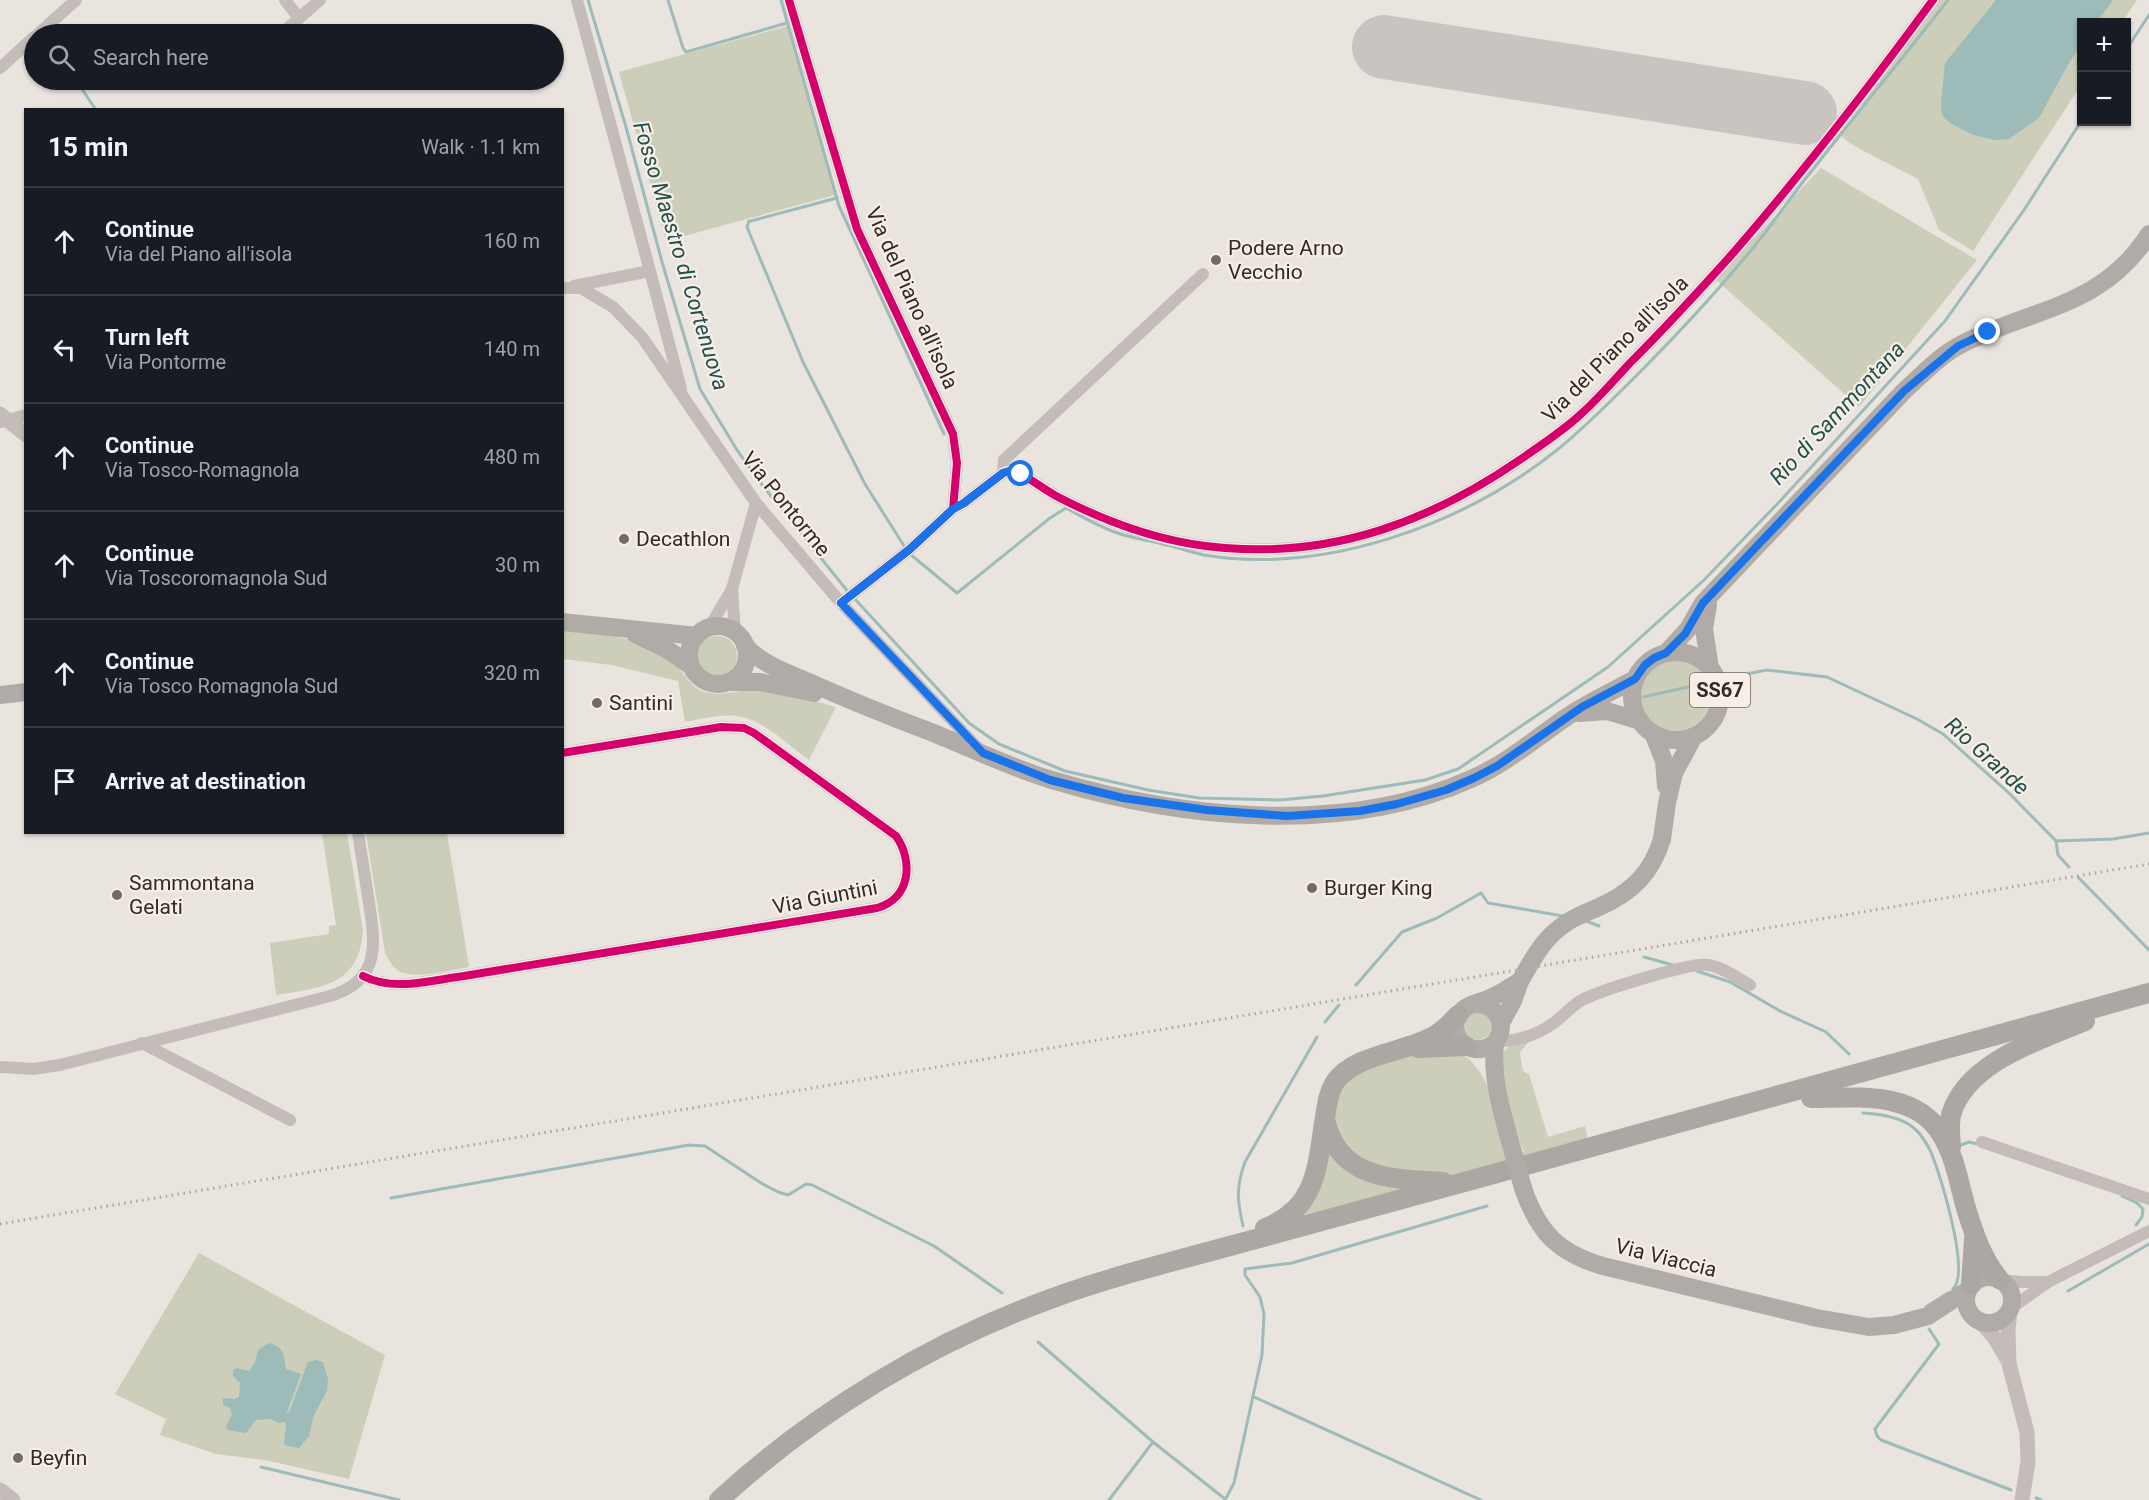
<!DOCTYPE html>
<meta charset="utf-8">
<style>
:root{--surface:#171b24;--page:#242831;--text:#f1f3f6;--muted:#9ea1a6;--line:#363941}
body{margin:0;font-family:Roboto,sans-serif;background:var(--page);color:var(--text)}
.controls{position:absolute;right:18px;top:18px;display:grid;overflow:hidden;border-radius:0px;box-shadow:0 2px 4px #0004}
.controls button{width:54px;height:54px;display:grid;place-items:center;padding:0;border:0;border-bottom:2px solid var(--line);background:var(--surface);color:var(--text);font:30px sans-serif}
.stop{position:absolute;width:18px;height:18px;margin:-14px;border:4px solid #1a73e8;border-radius:50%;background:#fff}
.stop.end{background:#1a73e8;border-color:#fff;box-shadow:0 2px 6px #0008}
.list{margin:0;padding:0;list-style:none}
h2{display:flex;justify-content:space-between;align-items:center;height:78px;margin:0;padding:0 24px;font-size:26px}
h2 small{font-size:20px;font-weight:400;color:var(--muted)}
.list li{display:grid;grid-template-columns:39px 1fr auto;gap:18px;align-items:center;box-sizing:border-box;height:108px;padding:0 24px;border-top:2px solid var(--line)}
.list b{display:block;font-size:22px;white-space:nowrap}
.list p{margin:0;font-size:20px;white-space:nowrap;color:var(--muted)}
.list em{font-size:20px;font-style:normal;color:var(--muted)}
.icon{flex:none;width:33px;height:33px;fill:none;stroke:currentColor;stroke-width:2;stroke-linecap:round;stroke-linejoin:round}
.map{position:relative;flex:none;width:2149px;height:1500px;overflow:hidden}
.search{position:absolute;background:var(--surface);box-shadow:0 2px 4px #0004;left:24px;top:24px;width:540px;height:66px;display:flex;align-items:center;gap:15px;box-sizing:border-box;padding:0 21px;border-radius:33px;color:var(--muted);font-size:22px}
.panel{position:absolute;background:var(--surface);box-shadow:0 2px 4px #0004;left:24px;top:108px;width:540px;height:726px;border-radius:0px}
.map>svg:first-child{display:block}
.green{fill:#ccceba}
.water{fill:#9dbbb8}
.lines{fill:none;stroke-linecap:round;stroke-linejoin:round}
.stream{stroke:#9dbbb8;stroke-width:3}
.runway{stroke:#cac4c0;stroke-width:64}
.minor{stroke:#c3bcb8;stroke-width:12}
.tertiary{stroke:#c3bcb8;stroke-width:15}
.primary{stroke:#b1aba8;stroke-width:18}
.trunk{stroke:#ada7a3;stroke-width:20}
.rail{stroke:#aba5a2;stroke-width:3;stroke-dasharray:1.5 4.5;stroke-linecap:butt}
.primary-bridge{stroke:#b1aba8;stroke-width:18}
.cycleway-casing{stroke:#f7eee6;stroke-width:11}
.cycleway{stroke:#d6006c;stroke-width:8}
.route{stroke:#1a73e8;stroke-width:8}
.poi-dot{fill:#736b67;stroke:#f7eee6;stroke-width:2}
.labels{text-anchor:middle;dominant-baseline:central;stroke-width:4.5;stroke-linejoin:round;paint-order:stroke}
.shield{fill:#f7eee6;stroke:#6e6560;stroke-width:1.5}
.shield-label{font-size:20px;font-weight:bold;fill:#332a27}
.poi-label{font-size:21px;fill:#332a27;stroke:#f7eee6;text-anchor:start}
.street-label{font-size:21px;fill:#332a27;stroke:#f7eee6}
.water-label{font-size:22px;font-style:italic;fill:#21504f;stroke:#f7eee6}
</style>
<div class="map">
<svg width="2149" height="1500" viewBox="0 0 2149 1500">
<rect width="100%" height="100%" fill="#eae4df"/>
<g class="green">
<polygon points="1933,0 2137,0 2122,22 2082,22 2081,85 1973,251 1939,230 1918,179 1854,146 1841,136"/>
<polygon points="788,26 835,195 666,241 619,72"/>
<polygon points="1821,168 1977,260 1859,407 1715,279"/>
<path d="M562,629C604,634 642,636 675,664C685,673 690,688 705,692C721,697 743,689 760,689C778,689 816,702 836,707L809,760C787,744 764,720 737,716C720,714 702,719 685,722L678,681L611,665L563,659Z"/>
<circle cx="717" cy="656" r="20"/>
<circle cx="1675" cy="695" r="36"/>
<path d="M322,833H347L363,930C360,986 320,988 276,995L270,943L329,934V926L336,925Z"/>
<path d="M366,833H447L469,967C452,970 414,980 399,971C392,967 389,960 385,953Z"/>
<path d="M1476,1011L1492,1018V1032C1478,1047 1462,1040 1465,1019Z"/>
<path d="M1530,1040L1520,1053L1523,1071L1529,1074L1548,1137L1585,1126L1588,1138L1450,1176L1438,1177L1367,1167L1332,1133L1334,1100L1347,1077L1415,1053H1460L1470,1060L1480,1072L1488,1087L1506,1157L1524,1152C1516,1130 1483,1061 1511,1045C1516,1042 1525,1042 1530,1040Z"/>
<polygon points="1324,1151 1416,1186 1288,1224"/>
<polygon points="199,1253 385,1355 349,1479 265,1460 216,1454 160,1435 166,1419 115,1394"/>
</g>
<g class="water">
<polygon points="1996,0 2113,0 2097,22 2082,22 2081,45 2069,63 2039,118 2009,139 1995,140 1973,135 1950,123 1942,115 1941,104 1945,63"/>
<path d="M269,1343C284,1346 284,1356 286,1369L301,1374L286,1415L290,1410L308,1362L317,1360L323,1362L328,1379L327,1391L314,1415L309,1436L299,1448L284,1445L286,1424L284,1422L278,1423L271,1419L256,1420L246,1433L228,1430L226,1426L232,1415L230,1408L223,1405V1398L235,1399L239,1397L240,1383L233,1376V1370L237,1368L249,1371L255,1362L258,1350Z"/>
</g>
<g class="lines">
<g class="stream">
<polyline points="588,0 626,127 662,262 700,389 737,450 759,481 849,593"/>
<polyline points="668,0 683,48 686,52 787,23"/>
<polyline points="781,0 839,206 944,434"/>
<polyline points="2126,50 2149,15"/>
<polyline points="76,80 96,110"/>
<polyline points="837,198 751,221 749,221 747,227 803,362 865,484 906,549"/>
<path d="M910,554L957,593L1050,518L1066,508C1081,516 1096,525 1112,531C1129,538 1148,540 1166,545C1179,548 1191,552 1204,555C1325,575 1463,525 1557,450C1583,429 1607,405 1631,381C1669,343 1707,303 1742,261C1767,233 1787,201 1811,172C1856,114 1903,58 1948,0"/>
<polyline points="854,598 969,723 999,744 1065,771 1148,790 1199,798 1280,800 1323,796 1425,780 1458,769 1608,667 1704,580 1781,500 1945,321 2024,210 2082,120"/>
<polyline points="1731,677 1767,670 1827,677 1917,719 1943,734 2010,794 2056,841 2113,839 2149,833"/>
<polyline points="1643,697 1706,683"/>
<polyline points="2056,841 2058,855 2069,867"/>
<polyline points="2078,877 2149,950"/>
<polyline points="1584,920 1599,926"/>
<polyline points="1644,957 1673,965"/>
<polyline points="1697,971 1730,982 1780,1011 1826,1032 1849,1054"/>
<polyline points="1356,985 1402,932 1437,918 1481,893 1488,903 1563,916"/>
<polyline points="1325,1022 1339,1005"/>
<path d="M1863,1113C1880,1114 1902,1117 1915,1129C1922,1135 1927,1144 1931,1152C1940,1175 1971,1272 1953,1289"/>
<polyline points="1961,1145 1969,1142 1978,1144"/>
<polyline points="2122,1196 2137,1203 2143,1209 2142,1217 2136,1225"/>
<polyline points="391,1198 689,1145 705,1146 761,1183 778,1192 788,1195 806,1184 812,1185 934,1246 1002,1293"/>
<path d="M1243,1226C1237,1200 1236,1187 1245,1162L1317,1037"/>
<polyline points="2068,1291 2149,1244"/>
<polyline points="1926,1307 1948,1293"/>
<polyline points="1929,1329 1939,1344 1875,1429 1877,1436 1881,1440 2011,1490"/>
<polyline points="1038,1342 1153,1442 1225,1499"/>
<polyline points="1254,1397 1481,1500"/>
<polyline points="261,1467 399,1500"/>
<polyline points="2036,1498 2041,1500"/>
<polyline points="1109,1500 1153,1442"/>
<polyline points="1225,1500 1234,1483 1262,1355 1264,1314 1260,1297 1245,1275 1245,1269 1292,1263 1487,1206"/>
</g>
<polyline class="runway" points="1384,47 1805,113"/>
<g class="minor">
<polyline points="285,0 299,18"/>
<polyline points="577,0 650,271"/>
<polyline points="789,0 857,229 953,434 957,463 953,509"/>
<polyline points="38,34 76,0"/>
<polyline points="281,34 320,0"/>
<polyline points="0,68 34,37"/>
<polyline points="574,286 650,271 681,389"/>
<polyline points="562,288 581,288 613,307 642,337 756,503 841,603 980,750"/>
<polyline points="1,422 26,415"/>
<polyline points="1003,473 1004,460 1203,274"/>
<polyline points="732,589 735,633"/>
<path d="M841,603L910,549L953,509L964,503L1003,473L1013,470C1029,477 1043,489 1058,497C1110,524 1167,544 1225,548C1335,557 1431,521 1521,459C1541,445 1563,431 1581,414C1599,398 1614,380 1630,363C1666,327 1700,290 1734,252C1804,171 1870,86 1933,0"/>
<polyline points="709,628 732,589 756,503"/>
<path d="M363,976C394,992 432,980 464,976L877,908C910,899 914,862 896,836L754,733L744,728L721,727L562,753"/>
<path d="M1495,1042C1516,1041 1538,1035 1555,1022C1564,1015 1571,1007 1580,1001C1598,991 1690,962 1708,965C1723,967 1737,978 1750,985"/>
<polyline points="142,1043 290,1120"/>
<path d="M0,1067L33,1069L60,1065L330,996C383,980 375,941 368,897C365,876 361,854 358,832"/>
<polyline points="1982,1142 2149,1199"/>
<polyline points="2002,1280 2020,1282 2047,1282"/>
<polyline points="2011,1308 2048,1282 2149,1231"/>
</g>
<g class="tertiary">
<polyline points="0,414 26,435"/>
<polyline points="2010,1310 2008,1331 2009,1364 2027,1432 2028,1462 2022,1500"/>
<polyline points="1980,1321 1994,1337 2007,1359"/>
<polyline points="0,1490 13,1500"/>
</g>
<g class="primary">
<polyline points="1708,605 1704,629 1710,668"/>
<polyline points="562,622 697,636"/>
<circle cx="718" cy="655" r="29"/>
<polyline points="635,634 668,650 690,665"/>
<path d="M745,646C763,665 788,673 811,683C851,701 891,717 931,732C971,748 1011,768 1052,780C1182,819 1344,836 1471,779C1506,764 1536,738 1568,716C1589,702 1613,691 1635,679"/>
<circle cx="1676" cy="696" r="44"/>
<path d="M1666,653L1688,629L1703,603L1904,391C1922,375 1940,355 1962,344C2032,308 2102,308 2149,234"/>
<polyline points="728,682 760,682 814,693"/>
<polyline points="0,695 26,692"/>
<polyline points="1579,713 1607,711 1640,721"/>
<polyline points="1653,733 1664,761 1666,786"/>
<polyline points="1662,839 1667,803 1674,773 1694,736"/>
<path d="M1476,1004C1506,1004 1510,1045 1481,1049C1460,1052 1447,1026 1462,1011C1469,1003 1483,1002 1492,997C1502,993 1511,986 1520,981"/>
<polyline points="1501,1023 1513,1001 1520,981"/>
<path d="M1495,1043C1491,1080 1503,1116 1513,1152"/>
<path d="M1523,1188C1538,1232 1558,1253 1603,1266L1817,1318L1869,1327L1894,1325L1928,1316L1968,1290"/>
<circle cx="1989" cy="1300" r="23"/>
</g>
<g class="trunk">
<polyline points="1418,1048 1466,1046"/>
<path d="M1811,1098C1854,1098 1915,1090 1941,1134C1955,1156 1959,1184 1966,1208C1974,1234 1982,1258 1999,1279"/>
<path d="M1325,1119C1338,1180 1393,1179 1443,1182"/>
<path d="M1951,1147C1950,1136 1949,1126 1951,1115C1966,1062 2040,1040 2085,1021"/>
<path d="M1265,1228C1318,1208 1317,1165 1325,1117C1327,1105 1328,1093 1335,1082C1354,1055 1401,1053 1430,1038C1441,1033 1450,1024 1458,1015"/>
<polyline points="1971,1285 1974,1239"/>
<path d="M719,1500C815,1412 931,1342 1053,1298C1110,1277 1171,1262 1230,1246C1319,1221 1408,1197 1497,1173C1714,1113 1931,1053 2149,993"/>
</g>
<polyline class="rail" points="0,1224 2149,864"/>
<g class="primary-bridge">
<path d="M1520,981C1532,961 1542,940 1562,926C1573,917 1586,913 1599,907C1631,893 1652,873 1662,839"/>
<polyline points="1513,1152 1523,1188"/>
</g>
<g class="cycleway-casing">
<g id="cycleway">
<polyline points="789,0 857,229 953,434 957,463 953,509"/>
<path d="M841,603L910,549L953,509L964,503L1003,473L1013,470C1029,477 1043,489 1058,497C1110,524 1167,544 1225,548C1335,557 1431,521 1521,459C1541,445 1563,431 1581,414C1599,398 1614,380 1630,363C1666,327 1700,290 1734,252C1804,171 1870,86 1933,0"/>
<path d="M363,976C394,992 432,980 464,976L877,908C910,899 914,862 896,836L754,733L744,728L721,727L562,753"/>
</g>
</g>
<use href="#cycleway" class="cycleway"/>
</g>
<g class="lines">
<polyline class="route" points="1021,474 1013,470 1003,473 964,503 953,509 910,549 841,603 983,753 1050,780 1123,798 1207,810 1287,816 1360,811 1397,804 1446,790 1474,778 1497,766 1582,707 1635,679 1645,665 1654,658 1666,653 1685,634 1703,603 1904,391 1958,346 1988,332"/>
</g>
<g class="poi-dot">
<circle cx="1216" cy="260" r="6"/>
<circle cx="624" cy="539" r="6"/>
<circle cx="597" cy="703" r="6"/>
<circle cx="1312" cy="888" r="6"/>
<circle cx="117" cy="895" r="6"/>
<circle cx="18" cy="1458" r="6"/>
</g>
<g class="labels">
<rect class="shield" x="1690" y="673" width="60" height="34" rx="4.5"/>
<g class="shield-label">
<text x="1720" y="690">SS67</text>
</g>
<g class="poi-label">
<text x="1228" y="248">Podere Arno<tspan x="1228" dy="24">Vecchio</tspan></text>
<text x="636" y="539">Decathlon</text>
<text x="609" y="703">Santini</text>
<text x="129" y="883">Sammontana<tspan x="129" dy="24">Gelati</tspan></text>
<text x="1324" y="888">Burger King</text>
<text x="30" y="1458">Beyfin</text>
</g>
<g class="street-label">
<text transform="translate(912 298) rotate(66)">Via del Piano all'isola</text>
<text transform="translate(1615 349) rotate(-45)">Via del Piano all'isola</text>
<text transform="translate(786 504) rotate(51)">Via Pontorme</text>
<text transform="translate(825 897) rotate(-11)">Via Giuntini</text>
<text transform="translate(1666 1258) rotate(14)">Via Viaccia</text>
</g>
<g class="water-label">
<text transform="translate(681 256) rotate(73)">Fosso Maestro di Cortenuova</text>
<text transform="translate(1837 413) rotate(-47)">Rio di Sammontana</text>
<text transform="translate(1987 756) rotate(42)">Rio Grande</text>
</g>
</g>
</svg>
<div class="controls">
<button>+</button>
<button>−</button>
</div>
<div class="stop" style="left:1021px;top:474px"></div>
<div class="stop end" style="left:1988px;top:332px"></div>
<div class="search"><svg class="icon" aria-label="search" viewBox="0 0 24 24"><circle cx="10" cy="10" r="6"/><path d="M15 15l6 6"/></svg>Search here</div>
<section class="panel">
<h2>15 min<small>Walk · 1.1 km</small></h2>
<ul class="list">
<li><svg class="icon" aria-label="ahead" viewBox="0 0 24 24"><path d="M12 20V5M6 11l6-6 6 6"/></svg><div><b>Continue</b><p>Via del Piano all'isola</p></div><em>160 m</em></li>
<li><svg class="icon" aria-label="left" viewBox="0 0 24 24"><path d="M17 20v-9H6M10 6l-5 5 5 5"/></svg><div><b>Turn left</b><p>Via Pontorme</p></div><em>140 m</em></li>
<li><svg class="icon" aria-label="ahead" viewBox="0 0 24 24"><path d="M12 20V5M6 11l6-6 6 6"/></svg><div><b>Continue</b><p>Via Tosco-Romagnola</p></div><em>480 m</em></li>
<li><svg class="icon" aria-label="ahead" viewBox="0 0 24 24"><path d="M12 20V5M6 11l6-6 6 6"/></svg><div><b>Continue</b><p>Via Toscoromagnola Sud</p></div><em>30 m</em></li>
<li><svg class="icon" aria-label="ahead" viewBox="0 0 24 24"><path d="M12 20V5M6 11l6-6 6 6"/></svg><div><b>Continue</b><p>Via Tosco Romagnola Sud</p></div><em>320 m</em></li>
<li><svg class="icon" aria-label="arrive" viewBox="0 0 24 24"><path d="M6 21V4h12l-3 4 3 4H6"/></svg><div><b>Arrive at destination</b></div></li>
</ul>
</section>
</div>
